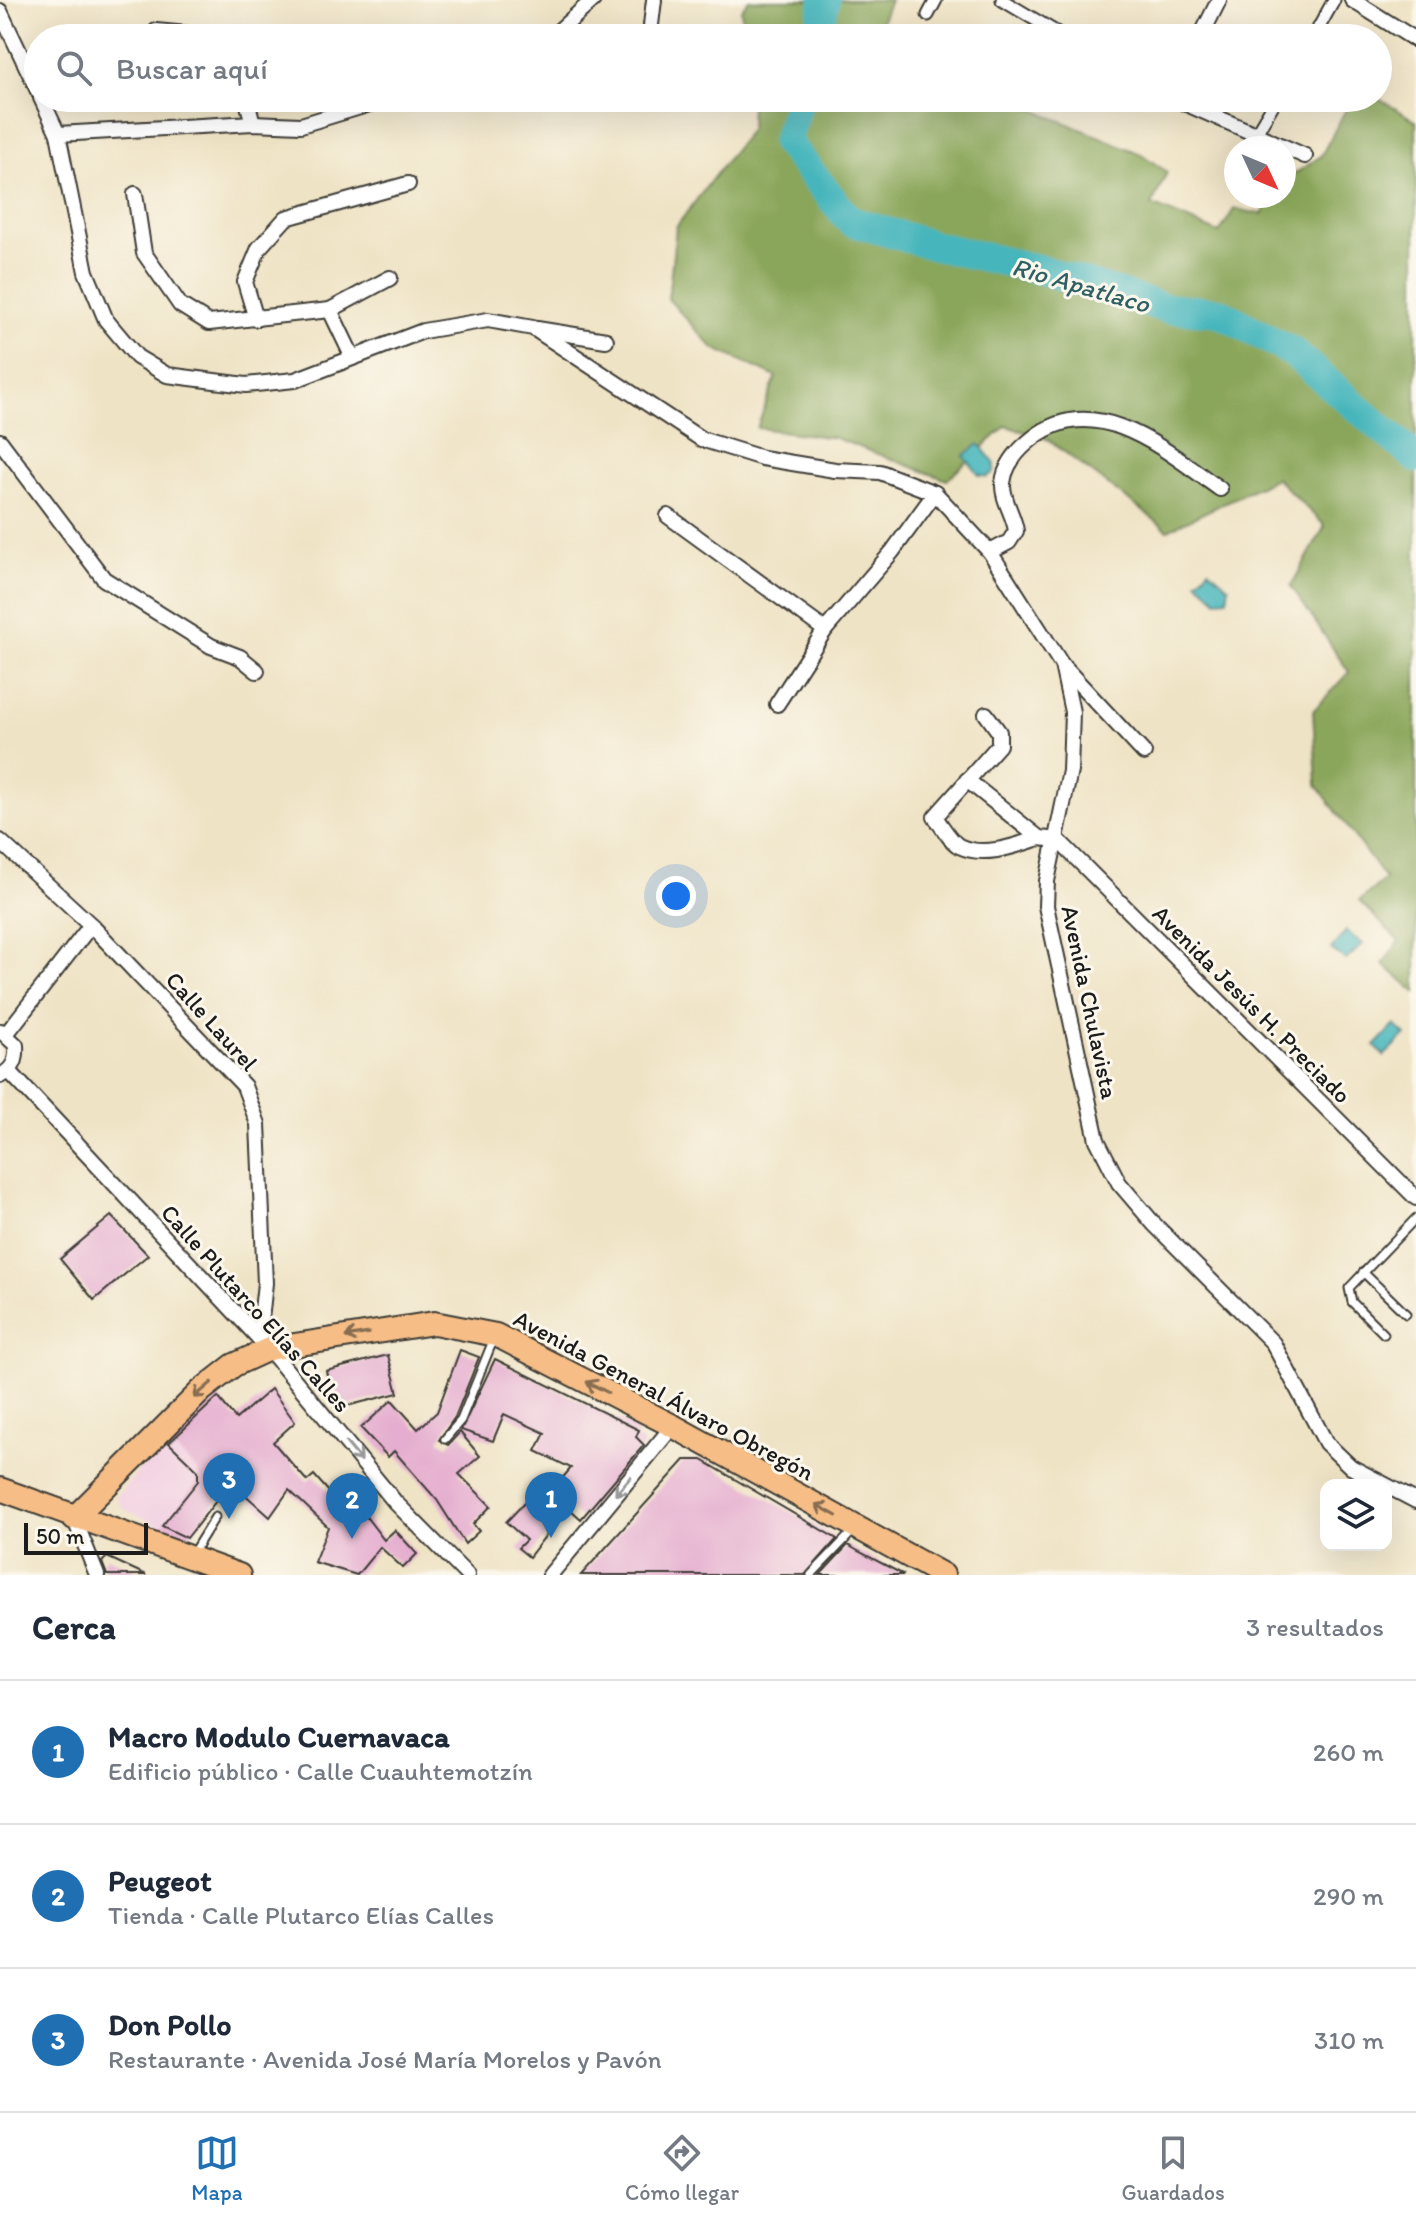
<!DOCTYPE html>
<html lang="es">
<meta charset="utf-8">
<style>
:root{--surface:#fff;--page:#f6f6f7;--text:#1f2937;--muted:#747a83;--line:#e0e1e3;--accent:#1f6fb2}
body{margin:0;font-family:Itim,sans-serif;background:var(--page);color:var(--text)}
.controls{position:absolute;right:24px;bottom:24px;display:grid;overflow:hidden;border-radius:16px;box-shadow:0 8px 32px #0002}
.controls button{width:72px;height:72px;display:grid;place-items:center;padding:0;border:0;border-bottom:2px solid var(--line);background:var(--surface);color:var(--text);font:40px sans-serif}
.compass{position:absolute;left:1224px;top:136px;width:72px;height:72px;border-radius:50%;background:var(--surface);box-shadow:0 8px 32px #0002;rotate:134deg}
.scale{position:absolute;left:24px;bottom:20px;width:124px;box-sizing:border-box;padding-left:8px;border:4px solid #1c1c1c;border-top:0;font-size:22px;line-height:28px;white-space:nowrap;color:#1c1c1c;-webkit-text-stroke:6px #fbf7ec;paint-order:stroke}
.you{position:absolute;left:676px;top:896px;width:28px;height:28px;margin:-20px;border:6px solid #fff;border-radius:50%;background:#1a73e8;box-shadow:0 0 0 12px #1a73e833}
.badge{display:grid;place-items:center;width:52px;height:52px;border-radius:50%;background:var(--accent);color:#fff;font-size:26px;font-weight:700}
.pin{position:absolute;translate:-50% -66px;filter:drop-shadow(0 2px 4px #0008)}
.pin::after{content:'';position:absolute;top:42px;width:28px;height:24px;background:inherit;clip-path:polygon(0 0,100% 0,50% 100%)}
.list{margin:0;padding:0;list-style:none}
h2{display:flex;justify-content:space-between;align-items:center;height:104px;margin:0;padding:0 32px;font-size:34px}
h2 small{font-size:26px;font-weight:400;color:var(--muted)}
.list li{display:grid;grid-template-columns:52px 1fr auto;gap:24px;align-items:center;box-sizing:border-box;height:144px;padding:0 32px;border-top:2px solid var(--line)}
.list b{display:block;font-size:30px;white-space:nowrap}
.list p{margin:0;font-size:26px;white-space:nowrap;color:var(--muted)}
.list em{font-size:26px;font-style:normal;color:var(--muted)}
.icon{flex:none;width:44px;height:44px;fill:none;stroke:currentColor;stroke-width:2;stroke-linecap:round;stroke-linejoin:round}
.map{position:relative;flex:none;width:1416px;height:1575px;overflow:hidden}
.search{position:absolute;background:var(--surface);box-shadow:0 8px 32px #0002;left:24px;right:24px;top:24px;height:88px;display:flex;align-items:center;gap:20px;box-sizing:border-box;padding:0 28px;border-radius:44px;color:var(--muted);font-size:30px}
.sheet{height:536px;background:var(--surface)}
nav{display:flex;justify-content:space-around;align-items:center;box-sizing:border-box;height:112px;border-top:2px solid var(--line);background:var(--surface);font-size:22px;color:var(--muted)}
nav a{display:grid;justify-items:center;gap:4px}
nav .on{color:var(--accent)}
.map>svg:first-child{display:block}
.built{fill:#f2cfe1}
.forest{fill:#8aa65a;stroke:#53613b;stroke-width:2}
.water{fill:#46b6bc;stroke:#31696c;stroke-width:2}
.lines{fill:none;stroke-linecap:round;stroke-linejoin:round}
.river{stroke:#46b6bc;stroke-width:30}
.building{fill:#e5adcf}
.service-casing{stroke:#3c3a35;stroke-width:11}
.pedestrian-casing{stroke:#3c3a35;stroke-width:15}
.minor-casing{stroke:#3c3a35;stroke-width:18}
.primary-casing{stroke:#3c3a35;stroke-width:26}
.service{stroke:#fff;stroke-width:7}
.pedestrian{stroke:#fff;stroke-width:11}
.minor{stroke:#fff;stroke-width:14}
.primary{stroke:#f6be86;stroke-width:22}
.oneway{stroke:#896d51}
.oneway2{stroke:#999}
.labels{text-anchor:middle;dominant-baseline:central;stroke-width:6;stroke-linejoin:round;paint-order:stroke}
.street-label{font-size:24px;fill:#1c1c1c;stroke:#fbf7ec}
.water-label{font-size:26px;font-style:italic;fill:#2f6164;stroke:#fbf7ec}
</style>
<div class="map">
<svg width="1416" height="1575" viewBox="0 0 1416 1575">
<rect width="100%" height="100%" fill="#fbf7ec"/>
<filter id="ink" filterUnits="userSpaceOnUse"><feTurbulence type="fractalNoise" baseFrequency=".0125" numOctaves="2"/><feDisplacementMap in="SourceGraphic" scale="16" xChannelSelector="R" yChannelSelector="G"/><feConvolveMatrix kernelMatrix="1 2 1 2 8 2 1 2 1" color-interpolation-filters="sRGB"/></filter>
<filter id="wash" filterUnits="userSpaceOnUse"><feTurbulence type="fractalNoise" baseFrequency=".006" numOctaves="4" result="noise"/><feDisplacementMap in="SourceGraphic" scale="32" xChannelSelector="R" yChannelSelector="G"/><feGaussianBlur stdDeviation="1.8" result="paint"/><feColorMatrix in="noise" values="0 0 0 0 0 0 0 0 0 0 0 0 0 0 0 0 0 1.4 0 .05"/><feComposite in="paint" operator="in"/></filter>
<g filter="url(#wash)">
<rect width="100%" height="100%" fill="#efe3c5"/>
<polygon class="built" points="184,1419 239,1472 187,1538 122,1508 116,1497"/>
<g class="forest">
<polygon points="749,0 890,0 875,38 745,38 741,10"/>
<polygon points="751,98 938,98 948,104 964,98 1006,98 1141,154 1167,172 1152,205 1219,233 1234,209 1262,214 1274,196 1284,196 1284,181 1321,156 1352,98 1378,98 1416,121 1416,992 1383,964 1399,941 1359,901 1385,879 1317,785 1313,711 1349,672 1291,586 1325,526 1276,478 1168,530 1047,439 1006,426 947,480 835,438 757,428 776,377 713,348 668,299 676,227 750,129"/>
</g>
<g class="water">
<polygon points="979,444 995,464 994,472 987,477 979,475 964,456"/>
<polygon points="1209,569 1229,587 1227,599 1217,600 1197,581"/>
<polygon points="1346,931 1363,944 1346,960 1331,949"/>
<polygon points="1395,1025 1406,1035 1384,1056 1375,1046"/>
</g>
<g class="lines">
<g class="river">
<polyline points="818,38 825,0"/>
<polyline points="800,98 786,142 850,221 935,246 1042,270 1165,308 1219,312 1292,352 1416,458"/>
</g>
</g>
<g id="blocks">
<g class="building">
<polygon points="111,1216 148,1255 94,1300 60,1259"/>
<polygon points="460,1350 479,1357 455,1417 439,1440 448,1445 460,1432 480,1456 459,1474 491,1506 473,1524 479,1531 465,1544 437,1500 394,1451 388,1457 361,1428 392,1400 418,1429 437,1412"/>
<polygon points="388,1355 398,1393 335,1409 326,1371"/>
<polygon points="495,1359 639,1430 636,1437 644,1445 581,1519 559,1499 568,1490 559,1482 571,1468 536,1451 545,1433 504,1414 493,1441 461,1430"/>
<polygon points="271,1389 295,1422 273,1442 307,1481 314,1475 345,1510 354,1501 384,1540 395,1530 417,1554 403,1568 380,1547 357,1575 314,1562 328,1527 289,1490 270,1517 231,1482 187,1538 162,1526 198,1481 198,1471 169,1443 218,1397 236,1419"/>
<polygon points="685,1460 702,1460 837,1539 805,1575 581,1575"/>
<polygon points="529,1498 546,1535 529,1557 518,1548 526,1540 506,1522"/>
<polygon points="848,1545 858,1551 904,1575 820,1575"/>
<polygon points="107,1557 146,1575 107,1575 102,1562"/>
</g>
</g>
</g>
<g filter="url(#ink)">
<use href="#blocks" fill-opacity="0" stroke="#3c3a35" stroke-width="2"/>
<g class="lines">
<g class="service-casing">
<g id="service">
<polyline points="1363,1272 1406,1314"/>
<polyline points="1384,1334 1352,1302 1349,1288 1416,1218"/>
<polyline points="445,1439 461,1420 494,1338"/>
<polyline points="191,1556 215,1517"/>
<polyline points="811,1575 855,1529"/>
</g>
</g>
<g class="pedestrian-casing">
<g id="pedestrian">
<polyline points="1002,0 1066,38"/>
<polyline points="928,15 936,0"/>
<polyline points="1313,38 1334,0"/>
<polyline points="1255,135 1277,98"/>
</g>
</g>
<g class="minor-casing">
<g id="minor">
<polyline points="1352,0 1416,40"/>
<polyline points="0,11 38,91"/>
<polyline points="651,25 654,0"/>
<polyline points="156,31 229,38"/>
<polyline points="551,38 593,0"/>
<polyline points="1200,38 1219,0"/>
<polyline points="41,98 58,134 86,272 106,320 137,357 167,375 246,385 295,380 423,331 488,320 533,328 701,439 762,458 835,470 880,472 935,493 990,552 1062,665 1072,712 1070,771 1047,881 1046,906 1097,1140 1119,1183 1154,1224 1273,1343 1326,1443 1351,1467 1416,1501"/>
<polyline points="246,98 253,123"/>
<polyline points="1173,98 1305,156"/>
<polyline points="58,134 253,123 301,125 390,98"/>
<polyline points="135,194 144,253 180,305 209,323 330,310 390,278"/>
<polyline points="330,310 352,356"/>
<polyline points="256,319 245,282 259,248 286,218 408,184"/>
<polyline points="537,329 606,340"/>
<polyline points="0,441 104,579 211,646 240,657 257,671"/>
<polyline points="668,516 825,630"/>
<path d="M990,552L1009,542L1016,531C1014,515 1002,500 1003,483C1005,464 1019,449 1033,438C1096,388 1169,453 1220,489"/>
<polyline points="1062,665 1144,753"/>
<polyline points="777,704 825,630 892,552 935,493"/>
<path d="M986,714L999,732V745L935,817C942,826 950,841 959,846C984,858 1015,846 1039,838"/>
<polyline points="967,780 1039,838 1058,840 1416,1198"/>
<polyline points="0,841 91,925 244,1086 258,1124 265,1283 259,1338"/>
<polyline points="7,1033 91,925"/>
<polyline points="9,1071 269,1349 395,1502 467,1575"/>
<path d="M0,1076C14,1069 17,1060 16,1045L1,1031"/>
<polyline points="74,1518 97,1575"/>
<polyline points="550,1575 673,1426"/>
</g>
</g>
<g class="primary-casing">
<g id="primary">
<polyline points="0,1489 239,1575"/>
<polyline points="74,1518 202,1390 234,1365 269,1349 434,1323 496,1335 673,1426 943,1575"/>
</g>
</g>
<use href="#service" class="service"/>
<use href="#pedestrian" class="pedestrian"/>
<use href="#minor" class="minor"/>
<use href="#primary" class="primary"/>
</g>
<defs><path id="oneway-shaft" d="M-6 0H5M1.5-3L5.5 0L1.5 3" fill="none" stroke-width="1.6" stroke-linecap="round" stroke-linejoin="round" transform="scale(2)"/></defs>
<g class="oneway">
<use href="#oneway-shaft" transform="translate(357 1335) rotate(171)"/>
<use href="#oneway-shaft" transform="translate(597 1387) rotate(-153)"/>
<use href="#oneway-shaft" transform="translate(203 1390) rotate(139)"/>
<use href="#oneway-shaft" transform="translate(826 1510) rotate(-151)"/>
</g>
<g class="oneway2">
<use href="#oneway-shaft" transform="translate(354 1452) rotate(50)"/>
<use href="#oneway-shaft" transform="translate(623 1486) rotate(130)"/>
</g>
</g>
<g class="labels">
<g class="street-label">
<text transform="translate(1090 1002) rotate(78)">Avenida Chulavista</text>
<text transform="translate(1252 1004) rotate(45)">Avenida Jesús H. Preciado</text>
<text transform="translate(212 1021) rotate(48)">Calle Laurel</text>
<text transform="translate(256 1308) rotate(48)">Calle Plutarco Elías Calles</text>
<text transform="translate(664 1395) rotate(28)">Avenida General Álvaro Obregón</text>
</g>
<g class="water-label">
<text transform="translate(1081 285) rotate(16)">Rio Apatlaco</text>
</g>
</g>
</svg>
<div class="controls">
<button><svg class="icon" aria-label="layers" viewBox="0 0 24 24"><path d="M12 4l9 5-9 5-9-5zM3 14l9 5 9-5"/></svg></button>
</div>
<svg class="compass" viewBox="-18 -18 36 36"><path d="M0-13l5 13h-10z" fill="#e53935"/><path d="M0 13l5-13h-10z" fill="#747a83"/></svg>
<div class="scale">50 m</div>
<div class="you"></div>
<div class="pin badge" style="left:551px;top:1538px">1</div>
<div class="pin badge" style="left:352px;top:1539px">2</div>
<div class="pin badge" style="left:229px;top:1519px">3</div>
<div class="search"><svg class="icon" aria-label="search" viewBox="0 0 24 24"><circle cx="10" cy="10" r="6"/><path d="M15 15l6 6"/></svg>Buscar aquí</div>
</div>
<section class="sheet">
<h2>Cerca<small>3 resultados</small></h2>
<ul class="list">
<li><span class="badge">1</span><div><b>Macro Modulo Cuernavaca</b><p>Edificio público · Calle Cuauhtemotzín</p></div><em>260 m</em></li>
<li><span class="badge">2</span><div><b>Peugeot</b><p>Tienda · Calle Plutarco Elías Calles</p></div><em>290 m</em></li>
<li><span class="badge">3</span><div><b>Don Pollo</b><p>Restaurante · Avenida José María Morelos y Pavón</p></div><em>310 m</em></li>
</ul>
</section>
<nav>
<a class="on"><svg class="icon" aria-label="map" viewBox="0 0 24 24"><path d="M3 6l6-2 6 2 6-2v14l-6 2-6-2-6 2zM9 4v14M15 6v14"/></svg>Mapa</a>
<a><svg class="icon" aria-label="directions" viewBox="0 0 24 24"><path d="M12 3l9 9-9 9-9-9zM9 14v-3h6M13 9l2 2-2 2"/></svg>Cómo llegar</a>
<a><svg class="icon" aria-label="saved" viewBox="0 0 24 24"><path d="M7 4h10v16l-5-4-5 4z"/></svg>Guardados</a>
</nav>
